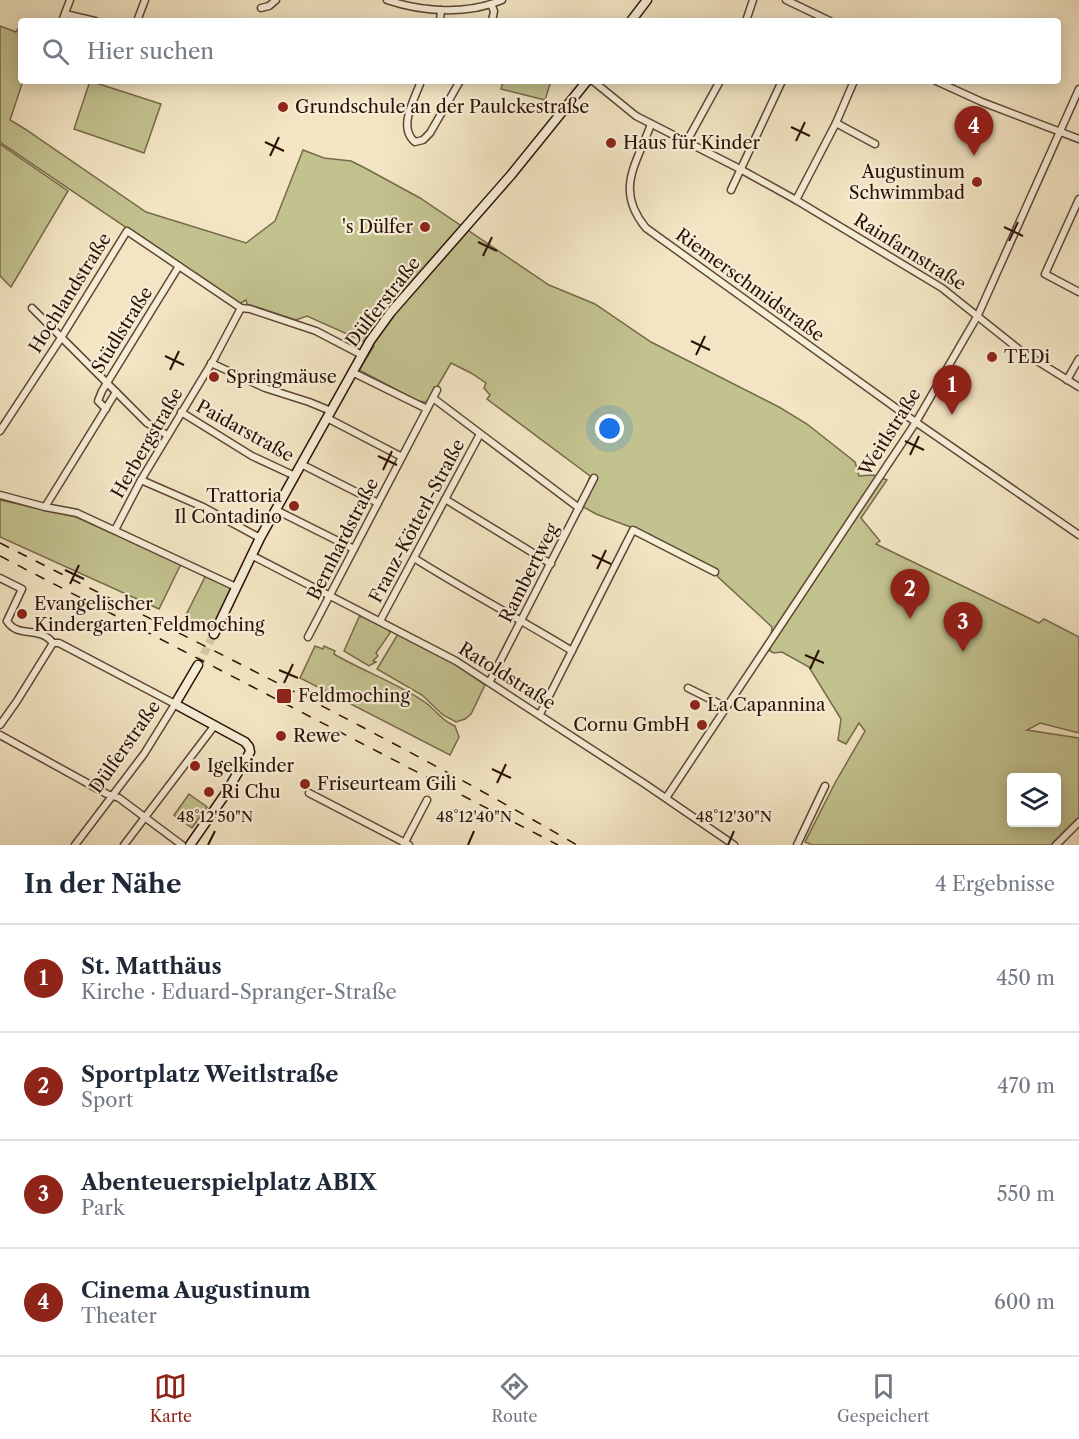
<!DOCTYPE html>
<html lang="de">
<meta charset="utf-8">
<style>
:root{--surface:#fff;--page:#f2f2f3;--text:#1f2937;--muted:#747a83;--line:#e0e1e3;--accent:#8f2418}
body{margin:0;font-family:"Libre Caslon Text",serif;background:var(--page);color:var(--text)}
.controls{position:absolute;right:18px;bottom:18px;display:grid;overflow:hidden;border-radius:6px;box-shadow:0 3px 15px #0003}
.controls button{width:54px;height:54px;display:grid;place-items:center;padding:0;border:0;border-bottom:2px solid var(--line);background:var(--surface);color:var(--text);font:30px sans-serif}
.you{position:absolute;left:610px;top:429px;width:21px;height:21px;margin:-15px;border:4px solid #fff;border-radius:50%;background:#1a73e8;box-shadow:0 0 0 9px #1a73e833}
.badge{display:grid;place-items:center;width:39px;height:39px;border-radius:50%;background:var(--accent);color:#fff;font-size:20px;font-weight:700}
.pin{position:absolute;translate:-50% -50px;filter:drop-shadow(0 2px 3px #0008)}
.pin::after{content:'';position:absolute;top:32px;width:21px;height:18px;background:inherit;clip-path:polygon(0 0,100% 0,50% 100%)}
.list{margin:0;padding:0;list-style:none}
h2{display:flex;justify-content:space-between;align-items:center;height:78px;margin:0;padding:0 24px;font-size:26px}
h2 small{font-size:20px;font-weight:400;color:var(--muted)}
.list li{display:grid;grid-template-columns:39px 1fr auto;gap:18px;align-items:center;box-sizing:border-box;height:108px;padding:0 24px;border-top:2px solid var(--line)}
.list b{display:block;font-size:22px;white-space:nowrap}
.list p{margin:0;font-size:20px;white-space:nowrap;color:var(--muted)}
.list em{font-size:20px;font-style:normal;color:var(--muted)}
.icon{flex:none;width:33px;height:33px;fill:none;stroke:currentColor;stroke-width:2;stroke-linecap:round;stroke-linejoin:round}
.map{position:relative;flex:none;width:1079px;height:845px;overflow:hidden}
.search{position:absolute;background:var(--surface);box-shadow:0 3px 15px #0003;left:18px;right:18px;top:18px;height:66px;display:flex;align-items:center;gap:15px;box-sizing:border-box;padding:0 21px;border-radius:6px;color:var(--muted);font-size:22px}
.sheet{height:510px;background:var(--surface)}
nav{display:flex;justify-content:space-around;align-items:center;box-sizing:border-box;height:84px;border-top:2px solid var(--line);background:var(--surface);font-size:16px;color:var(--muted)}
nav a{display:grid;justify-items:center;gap:3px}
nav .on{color:var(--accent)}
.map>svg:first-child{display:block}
.green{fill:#c2c28f;stroke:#766a4a;stroke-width:1.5;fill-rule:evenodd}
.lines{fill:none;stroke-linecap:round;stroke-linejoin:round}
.secondary-tunnel{stroke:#d5c5a6;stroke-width:8;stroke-dasharray:8 4;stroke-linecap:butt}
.street-casing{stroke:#5d4634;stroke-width:9}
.secondary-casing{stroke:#2b1105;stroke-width:11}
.street{stroke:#f7eed8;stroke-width:6}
.secondary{stroke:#f7eed8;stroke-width:8}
.rail{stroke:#2b1105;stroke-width:1.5;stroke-dasharray:10 10;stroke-linecap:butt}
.ticks{fill:none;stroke:#2b1105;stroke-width:2}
.poi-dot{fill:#8f2418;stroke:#f7eed8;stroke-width:2}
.labels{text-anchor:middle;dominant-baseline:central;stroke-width:4.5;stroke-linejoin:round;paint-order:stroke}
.poi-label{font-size:18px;fill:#2b1105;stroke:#f7eed8;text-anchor:start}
.street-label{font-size:18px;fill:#2b1105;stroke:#f7eed8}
.ticks-label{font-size:15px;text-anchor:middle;fill:#2b1105;stroke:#f7eed8;stroke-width:4.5;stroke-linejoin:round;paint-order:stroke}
</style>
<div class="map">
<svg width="1079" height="845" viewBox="0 0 1079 845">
<rect width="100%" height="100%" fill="#f3e5c3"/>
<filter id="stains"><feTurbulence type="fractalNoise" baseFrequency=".00333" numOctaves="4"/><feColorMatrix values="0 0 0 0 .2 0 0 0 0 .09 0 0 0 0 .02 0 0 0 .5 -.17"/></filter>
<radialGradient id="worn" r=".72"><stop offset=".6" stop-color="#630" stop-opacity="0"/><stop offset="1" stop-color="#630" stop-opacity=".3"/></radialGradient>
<g class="green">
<path d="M0,26L16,32L18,29L21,30V81H23L10,120L25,129L146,212L246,243L275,221L303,150L324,158L351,161L365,168L420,198L549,285L595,304L651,342L779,407L807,424L855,462L859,476L873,475L887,480L861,518L880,541L876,544L1039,623L1044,619L1079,637V733L1040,723L1027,730L1079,738V820L1054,845H812L805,842L835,783L865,731L859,723L846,744L838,740L841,719L809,667L782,652L774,653L770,651L772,627L718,577L715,569L641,531L596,514L580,505L590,476L487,399L490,395L484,388L486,383L471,373L451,363L429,401L425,402L418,401L359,370L374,346L307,316L296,320L247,304L246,300L239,304L0,142ZM1012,778H1056V822H1012Z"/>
<polygon points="90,81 161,104 144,153 74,129"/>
<polygon points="503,81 551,81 545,100 501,89"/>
<polygon points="0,144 68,191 11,287 0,276"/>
<polygon points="0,500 76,517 109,532 182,562 159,609 0,537"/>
<polygon points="206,575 228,585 232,589 212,633 184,619"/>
<polygon points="359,617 363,617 389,630 390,633 376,653 378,656 373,661 376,662 369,666 344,651"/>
<polygon points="398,634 455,664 485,685 471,714 465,719 456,722 443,715 422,695 377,669"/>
<path d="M315,646L323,649L324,646L335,651L334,654C362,671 400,684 426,703C436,710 442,721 455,726L459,737L450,755L300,678Z"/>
<polygon points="189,794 207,807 192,828 174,815"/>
</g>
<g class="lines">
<polyline class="secondary-tunnel" points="198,665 214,634"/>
<g class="street-casing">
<g id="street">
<path d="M387,0C422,12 467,15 502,0"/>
<polyline points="786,0 830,21"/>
<polyline points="491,4 494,11 492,21"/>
<polyline points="261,8 269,6 276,0"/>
<polyline points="65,14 95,21"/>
<polyline points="62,21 70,0"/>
<polyline points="137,21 145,0"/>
<polyline points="440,21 441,10"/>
<polyline points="746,21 753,0"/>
<path d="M421,81C415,99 397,127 415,142L423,140L430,133L460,81"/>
<polyline points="593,81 636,116 740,169 796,200 942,288 1021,351 1079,387"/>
<polyline points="936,81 982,102 1079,139"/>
<polyline points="836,123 875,144"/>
<path d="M651,124C637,164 614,189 646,228L907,416L1079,535"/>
<polyline points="687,141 720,81"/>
<polyline points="731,190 782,81"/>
<polyline points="1079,199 1045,274 1079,292"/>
<polyline points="796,200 836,123 854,81"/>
<polyline points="32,308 147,423 167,435"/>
<polyline points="211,363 265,388 309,402 331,411"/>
<polyline points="352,372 427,409"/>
<polyline points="1067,380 1079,359"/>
<polyline points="433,398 579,508"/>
<polyline points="106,409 98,401 102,391 179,266"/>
<polyline points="181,412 252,456 295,476"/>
<polyline points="327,418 402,457"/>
<polyline points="0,431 61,338 127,231 241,308 250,309 316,331 362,355"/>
<polyline points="301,464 378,503"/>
<polyline points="141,480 203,507 260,538"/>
<polyline points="0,495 45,507 77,513 236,587"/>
<polyline points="445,499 551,564"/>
<polyline points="45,507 116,392"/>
<polyline points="276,510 354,549"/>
<polyline points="115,530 141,480 214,359 241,308"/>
<polyline points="251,555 456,661 645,784 734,845"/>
<path d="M414,558C466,591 520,619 572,651"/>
<polyline points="0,578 22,589 7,621"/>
<path d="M7,621C18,639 39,625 53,643"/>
<polyline points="380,621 480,434"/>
<polyline points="308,637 437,390"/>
<polyline points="53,643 59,643 175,704 144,754 75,845"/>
<polyline points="490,681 594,478"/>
<polyline points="688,688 726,707"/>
<polyline points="540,714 633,530 715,572"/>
<polyline points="0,725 17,701 53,643"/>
<polyline points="0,735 107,794 119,798 182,845"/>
<polyline points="309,793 409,845"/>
<polyline points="666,798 916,422 978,315 1079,89"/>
<polyline points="404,844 427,800"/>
<polyline points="124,845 215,725"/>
<polyline points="797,845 825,786"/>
<polyline points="1056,845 1079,822"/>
</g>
</g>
<g class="secondary-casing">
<g id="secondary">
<polyline points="631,21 647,0"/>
<polyline points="214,634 260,538 370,341 391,312 511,175 587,81"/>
<polyline points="190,845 224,796 250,752 249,747 245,742 175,704 198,665"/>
</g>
</g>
<use href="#street" class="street"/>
<use href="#secondary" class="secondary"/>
<g class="rail">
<path d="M0,543C194,641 389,736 577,845"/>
<polyline points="0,556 558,845"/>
</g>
</g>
<path class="ticks" d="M791,127L810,136M796,141L805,122M265,142L284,151M270,156L279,137M1004,227L1023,236M1009,241L1018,222M478,242L497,251M483,256L492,237M691,341L710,350M696,355L705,336M165,356L184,365M170,370L179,351M905,441L924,450M910,455L919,436M378,456L397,465M383,470L392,451M592,555L611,564M597,569L606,550M65,570L84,579M70,584L79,565M805,655L824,663M810,669L819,650M279,670L298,678M284,683L293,664M492,769L511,778M497,783L506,764M208,845L215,831M468,845L474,831M728,845L734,831"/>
<g class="poi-dot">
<circle cx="283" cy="107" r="6"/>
<circle cx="611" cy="143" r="6"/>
<circle cx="977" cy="182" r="6"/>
<circle cx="425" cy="227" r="6"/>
<circle cx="992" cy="357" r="6"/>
<circle cx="214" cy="377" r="6"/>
<circle cx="294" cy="506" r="6"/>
<circle cx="22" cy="614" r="6"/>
<rect x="276" y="688" width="16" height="16" rx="3"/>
<circle cx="695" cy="705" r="6"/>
<circle cx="702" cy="725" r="6"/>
<circle cx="281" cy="736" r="6"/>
<circle cx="195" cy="766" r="6"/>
<circle cx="305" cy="784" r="6"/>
<circle cx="209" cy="792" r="6"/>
</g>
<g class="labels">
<g class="poi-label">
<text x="295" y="107">Grundschule an der Paulckestraße</text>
<text x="623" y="143">Haus für Kinder</text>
<text x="965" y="172" text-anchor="end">Augustinum<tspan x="965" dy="21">Schwimmbad</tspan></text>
<text x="413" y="227" text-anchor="end">'s Dülfer</text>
<text x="1004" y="357">TEDi</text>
<text x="226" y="377">Springmäuse</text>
<text x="282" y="496" text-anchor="end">Trattoria<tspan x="282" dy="21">Il Contadino</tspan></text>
<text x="34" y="604">Evangelischer<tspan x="34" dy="21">Kindergarten Feldmoching</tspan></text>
<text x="298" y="696">Feldmoching</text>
<text x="707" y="705">La Capannina</text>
<text x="690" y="725" text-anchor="end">Cornu GmbH</text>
<text x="293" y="736">Rewe</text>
<text x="207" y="766">Igelkinder</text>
<text x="317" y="784">Friseurteam Gili</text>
<text x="221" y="792">Ri Chu</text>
</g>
<g class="street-label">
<text transform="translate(910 252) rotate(32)">Rainfarnstraße</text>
<text transform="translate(750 285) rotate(36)">Riemerschmidstraße</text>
<text transform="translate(70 293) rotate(-58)">Hochlandstraße</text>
<text transform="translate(383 302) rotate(-52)">Dülferstraße</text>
<text transform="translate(122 330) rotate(-58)">Stüdlstraße</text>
<text transform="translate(245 431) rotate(29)">Paidarstraße</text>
<text transform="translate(890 432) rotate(-58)">Weitlstraße</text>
<text transform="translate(147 443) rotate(-60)">Herbergstraße</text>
<text transform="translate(417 521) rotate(-62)">Franz-Kötterl-Straße</text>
<text transform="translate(343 539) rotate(-63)">Bernhardstraße</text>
<text transform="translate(529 573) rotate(-63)">Rambertweg</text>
<text transform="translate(507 676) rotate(32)">Ratoldstraße</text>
<text transform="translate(125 747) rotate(-55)">Dülferstraße</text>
</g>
</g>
<g class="ticks-label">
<text x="215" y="822">48°12'50"N</text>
<text x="474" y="822">48°12'40"N</text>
<text x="734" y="822">48°12'30"N</text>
</g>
<rect width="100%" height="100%" filter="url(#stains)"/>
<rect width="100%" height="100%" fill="url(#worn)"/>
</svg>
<div class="controls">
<button><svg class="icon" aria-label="layers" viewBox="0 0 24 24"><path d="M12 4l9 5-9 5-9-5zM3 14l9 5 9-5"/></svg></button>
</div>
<div class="you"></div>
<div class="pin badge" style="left:952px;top:415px">1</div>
<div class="pin badge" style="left:910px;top:619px">2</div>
<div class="pin badge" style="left:963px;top:652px">3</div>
<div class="pin badge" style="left:974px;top:156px">4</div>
<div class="search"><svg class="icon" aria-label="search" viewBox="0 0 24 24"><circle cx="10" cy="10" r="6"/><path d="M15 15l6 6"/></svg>Hier suchen</div>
</div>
<section class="sheet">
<h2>In der Nähe<small>4 Ergebnisse</small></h2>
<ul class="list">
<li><span class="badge">1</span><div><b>St. Matthäus</b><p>Kirche · Eduard-Spranger-Straße</p></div><em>450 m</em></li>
<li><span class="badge">2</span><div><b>Sportplatz Weitlstraße</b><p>Sport</p></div><em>470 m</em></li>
<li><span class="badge">3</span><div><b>Abenteuerspielplatz ABIX</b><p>Park</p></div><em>550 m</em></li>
<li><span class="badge">4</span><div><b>Cinema Augustinum</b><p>Theater</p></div><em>600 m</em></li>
</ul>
</section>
<nav>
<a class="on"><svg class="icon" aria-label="map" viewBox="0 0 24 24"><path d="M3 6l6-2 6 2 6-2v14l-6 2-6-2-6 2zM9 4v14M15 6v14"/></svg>Karte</a>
<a><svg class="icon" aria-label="directions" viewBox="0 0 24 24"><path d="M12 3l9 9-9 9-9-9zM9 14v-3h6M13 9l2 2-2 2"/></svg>Route</a>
<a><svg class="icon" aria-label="saved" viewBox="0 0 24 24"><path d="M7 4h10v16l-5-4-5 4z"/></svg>Gespeichert</a>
</nav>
